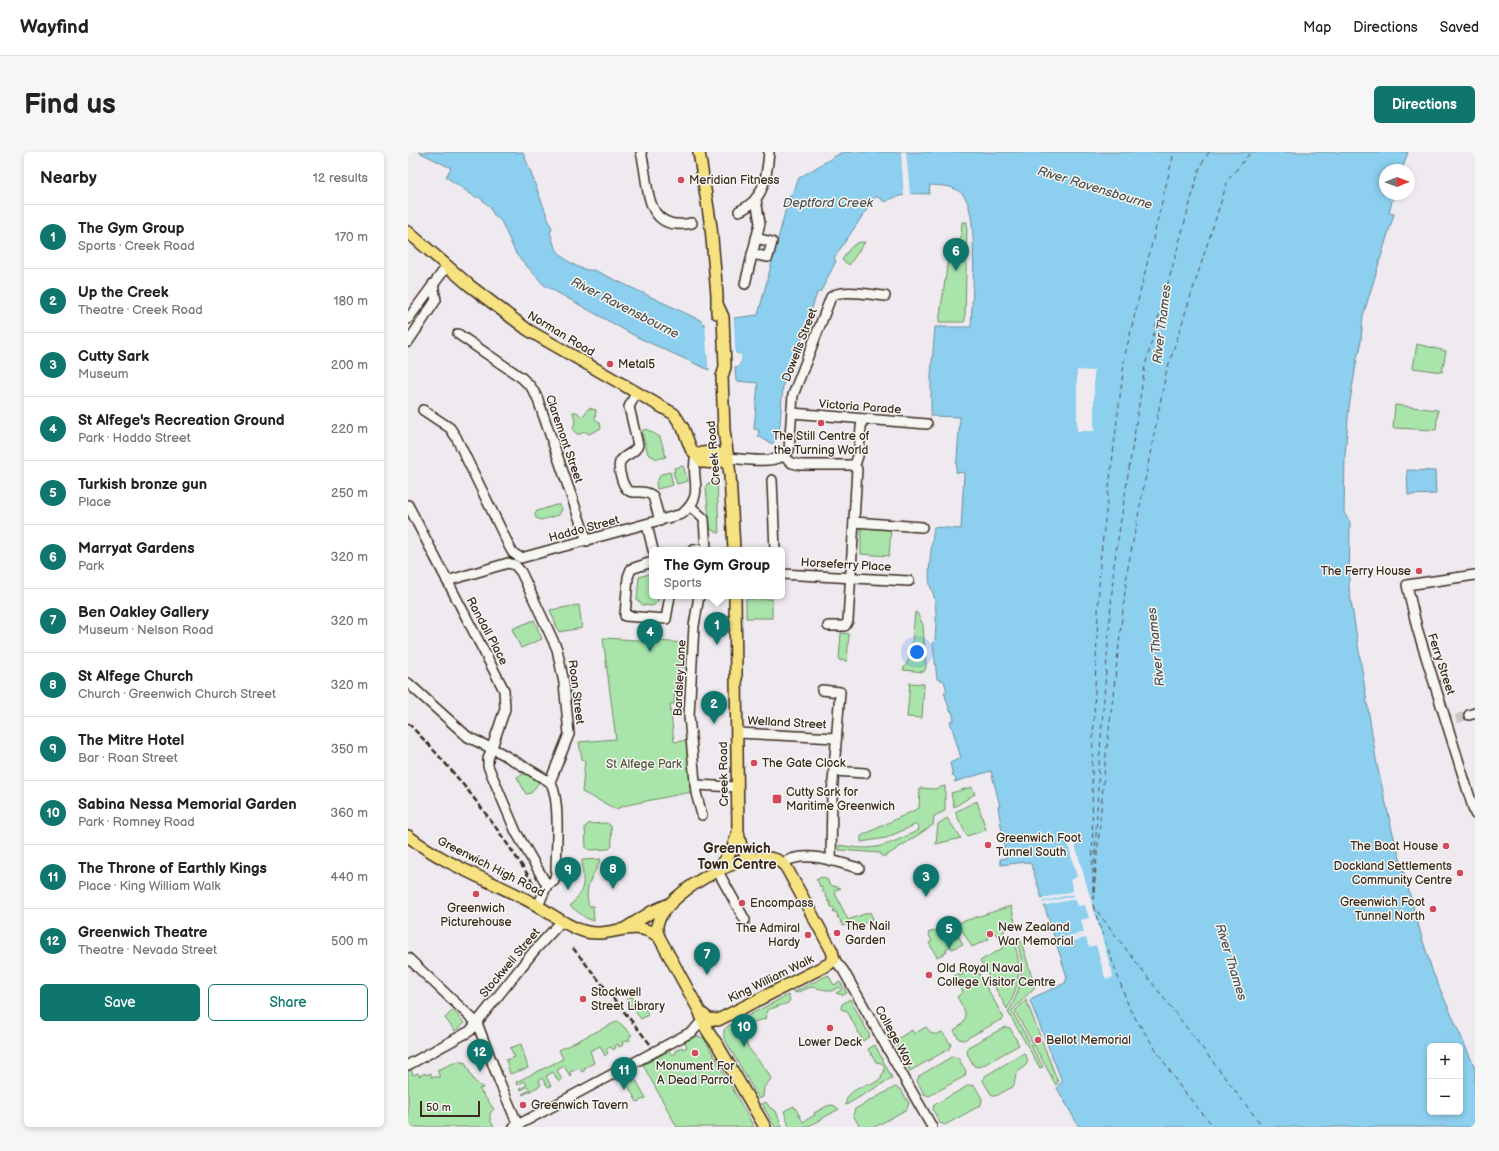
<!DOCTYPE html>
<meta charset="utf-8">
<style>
:root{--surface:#fff;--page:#f6f6f6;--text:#222;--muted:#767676;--line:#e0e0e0;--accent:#0f766e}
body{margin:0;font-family:"Balsamiq Sans",sans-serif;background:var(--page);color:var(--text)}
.controls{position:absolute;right:12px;bottom:12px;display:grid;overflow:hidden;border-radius:6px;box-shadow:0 2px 6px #0003}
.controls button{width:36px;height:36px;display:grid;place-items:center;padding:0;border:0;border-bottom:1px solid var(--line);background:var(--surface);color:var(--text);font:20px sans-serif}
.compass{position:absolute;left:971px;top:12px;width:36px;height:36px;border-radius:50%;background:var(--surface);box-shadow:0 2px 6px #0003;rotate:89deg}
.scale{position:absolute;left:12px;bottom:10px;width:60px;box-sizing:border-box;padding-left:4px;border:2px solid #3b2a1e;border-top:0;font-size:11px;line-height:14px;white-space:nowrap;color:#3b2a1e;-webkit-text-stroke:3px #f6f6f2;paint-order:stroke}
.you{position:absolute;left:509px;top:500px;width:14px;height:14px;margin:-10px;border:3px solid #fff;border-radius:50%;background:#1a73e8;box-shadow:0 0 0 6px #1a73e833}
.badge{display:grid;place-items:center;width:26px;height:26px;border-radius:50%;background:var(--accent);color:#fff;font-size:13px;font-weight:700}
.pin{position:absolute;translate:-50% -33px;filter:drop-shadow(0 1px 2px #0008)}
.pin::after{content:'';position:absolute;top:21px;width:14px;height:12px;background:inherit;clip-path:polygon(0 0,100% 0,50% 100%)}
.popup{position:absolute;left:241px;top:395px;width:136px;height:52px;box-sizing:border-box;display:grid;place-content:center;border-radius:6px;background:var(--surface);filter:drop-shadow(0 1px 3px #0005);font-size:13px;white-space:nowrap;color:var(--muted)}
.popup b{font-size:15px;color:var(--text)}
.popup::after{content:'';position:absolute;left:50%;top:100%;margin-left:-8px;border:8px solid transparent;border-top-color:var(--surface)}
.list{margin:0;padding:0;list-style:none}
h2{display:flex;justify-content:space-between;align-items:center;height:52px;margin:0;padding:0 16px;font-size:17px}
h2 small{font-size:13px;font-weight:400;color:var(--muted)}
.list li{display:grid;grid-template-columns:26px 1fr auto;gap:12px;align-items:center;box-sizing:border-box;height:64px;padding:0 16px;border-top:1px solid var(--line)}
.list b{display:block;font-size:15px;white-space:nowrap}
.list p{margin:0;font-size:13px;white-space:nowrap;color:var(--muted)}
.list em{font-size:13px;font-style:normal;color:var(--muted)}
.actions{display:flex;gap:8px;padding:12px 16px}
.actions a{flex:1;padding:9px 0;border:1px solid var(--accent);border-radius:6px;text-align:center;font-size:14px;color:var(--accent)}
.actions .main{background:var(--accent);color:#fff}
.map{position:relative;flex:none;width:1067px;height:975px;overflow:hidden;border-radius:6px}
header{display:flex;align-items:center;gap:24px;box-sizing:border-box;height:56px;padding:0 20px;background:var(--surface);border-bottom:1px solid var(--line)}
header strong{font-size:19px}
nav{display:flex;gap:22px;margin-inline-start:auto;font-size:14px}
.intro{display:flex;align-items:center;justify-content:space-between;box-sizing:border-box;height:96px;padding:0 24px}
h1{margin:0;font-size:28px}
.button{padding:10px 18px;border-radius:6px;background:var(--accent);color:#fff;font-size:14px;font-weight:700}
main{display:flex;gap:24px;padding:0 24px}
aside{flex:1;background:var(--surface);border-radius:6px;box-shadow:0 2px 6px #0003}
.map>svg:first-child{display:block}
.green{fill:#a9e5ab;stroke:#728864}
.water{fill:#8ccfee;stroke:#6c8d9b;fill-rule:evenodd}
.pier{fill:#eeeaf0}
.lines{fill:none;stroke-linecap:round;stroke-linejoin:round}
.ferry{stroke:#4f5352;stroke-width:1;stroke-dasharray:5 4;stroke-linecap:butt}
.minor-tunnel{stroke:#cac4c6;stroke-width:9;stroke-dasharray:9 4.5;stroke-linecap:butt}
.minor-casing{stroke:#3b2a1e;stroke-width:12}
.major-casing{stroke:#3b2a1e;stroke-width:14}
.minor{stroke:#f6f6f2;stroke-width:9}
.major{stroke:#f7e281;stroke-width:11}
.rail{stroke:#3b2a1e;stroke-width:2.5;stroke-dasharray:6 3;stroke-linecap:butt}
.poi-dot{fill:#d1495b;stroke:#f6f6f2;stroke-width:1.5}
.labels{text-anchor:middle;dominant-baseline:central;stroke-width:3;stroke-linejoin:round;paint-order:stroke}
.poi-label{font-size:12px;fill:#3b2a1e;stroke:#f6f6f2;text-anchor:start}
.street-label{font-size:12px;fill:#3b2a1e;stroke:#f6f6f2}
.park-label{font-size:12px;fill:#565941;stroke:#f6f6f2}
.water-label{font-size:13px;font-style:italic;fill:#4f5352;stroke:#f6f6f2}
.quarter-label{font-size:14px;font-weight:bold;fill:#3b2a1e;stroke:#f6f6f2}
</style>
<header>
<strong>Wayfind</strong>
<nav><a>Map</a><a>Directions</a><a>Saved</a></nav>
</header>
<div class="intro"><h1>Find us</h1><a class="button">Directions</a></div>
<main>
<aside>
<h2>Nearby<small>12 results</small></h2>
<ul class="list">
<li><span class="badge">1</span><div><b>The Gym Group</b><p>Sports · Creek Road</p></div><em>170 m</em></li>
<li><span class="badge">2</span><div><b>Up the Creek</b><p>Theatre · Creek Road</p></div><em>180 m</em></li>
<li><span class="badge">3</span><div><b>Cutty Sark</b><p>Museum</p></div><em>200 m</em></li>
<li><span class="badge">4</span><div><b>St Alfege's Recreation Ground</b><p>Park · Haddo Street</p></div><em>220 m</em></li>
<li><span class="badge">5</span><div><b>Turkish bronze gun</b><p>Place</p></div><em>250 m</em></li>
<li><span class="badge">6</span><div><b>Marryat Gardens</b><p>Park</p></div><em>320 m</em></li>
<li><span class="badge">7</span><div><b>Ben Oakley Gallery</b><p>Museum · Nelson Road</p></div><em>320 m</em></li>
<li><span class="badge">8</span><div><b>St Alfege Church</b><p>Church · Greenwich Church Street</p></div><em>320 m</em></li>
<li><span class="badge">9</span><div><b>The Mitre Hotel</b><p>Bar · Roan Street</p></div><em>350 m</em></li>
<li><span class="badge">10</span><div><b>Sabina Nessa Memorial Garden</b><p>Park · Romney Road</p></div><em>360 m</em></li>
<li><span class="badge">11</span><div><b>The Throne of Earthly Kings</b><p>Place · King William Walk</p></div><em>440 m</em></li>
<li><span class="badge">12</span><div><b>Greenwich Theatre</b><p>Theatre · Nevada Street</p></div><em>500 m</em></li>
</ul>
<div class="actions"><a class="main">Save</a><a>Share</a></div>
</aside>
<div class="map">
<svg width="1067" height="975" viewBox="0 0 1067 975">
<rect width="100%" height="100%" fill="#eeeaf0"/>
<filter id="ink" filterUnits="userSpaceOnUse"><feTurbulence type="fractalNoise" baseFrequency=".025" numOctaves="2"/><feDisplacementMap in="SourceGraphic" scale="8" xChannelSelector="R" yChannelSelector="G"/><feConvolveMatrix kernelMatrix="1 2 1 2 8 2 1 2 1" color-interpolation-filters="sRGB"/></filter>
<g filter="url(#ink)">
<g class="green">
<polygon points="554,70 559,70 557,168 556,170 531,170 541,101 553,85"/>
<path d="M457,90L441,113L434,108C440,99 445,89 457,90Z"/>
<polygon points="1009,192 1038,199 1034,220 1005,216"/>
<polygon points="987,253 1030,258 1028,278 985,276"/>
<polygon points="181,256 188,258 187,267 192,271 193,276 181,282 176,279 173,282 169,282 165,278 167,269 165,260 169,260 174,265"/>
<polygon points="238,277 252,285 258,305 249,307 240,302 234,281 235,278"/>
<polygon points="275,314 280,329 269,332 265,320 267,320 266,316"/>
<polygon points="262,320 265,333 249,337 248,331 253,322"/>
<polygon points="309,330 311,381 310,381 302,377 298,336 299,332"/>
<polygon points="148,353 152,353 154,357 151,363 133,368 128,366 127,362 129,359"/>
<polygon points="453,374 483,377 481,404 453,402"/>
<polygon points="244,421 244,444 251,444 250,449 245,454 235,453 229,448 231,425"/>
<rect x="338" y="447" width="26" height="19"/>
<polygon points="171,453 174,476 151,480 142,458"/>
<polygon points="507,460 509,461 515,473 518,515 516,520 495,518 503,504"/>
<polygon points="126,468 134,487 113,496 104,477"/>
<polygon points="433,481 441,482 439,509 431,508"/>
<polygon points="195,486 281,491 279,515 269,515 266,552 262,552 266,590 280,588 283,640 219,653 208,657 174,640 177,608 174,607 171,590 208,587"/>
<polygon points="502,531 516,532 514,566 499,565"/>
<polygon points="117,621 131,630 123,641 118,642 109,625"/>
<path d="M537,634V659L526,664L525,673L478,704H473V701L431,698V693C468,700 477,694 511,678L509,672L478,686L453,690V684L511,656L512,636L526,637Z"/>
<polygon points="564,635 567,642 546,655 543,641"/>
<polygon points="569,649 578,678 559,684 547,660"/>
<polygon points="539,666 553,686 528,692 530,672"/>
<polygon points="199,671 203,674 204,694 201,697 182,698 178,696 177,675 180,672"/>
<path d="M193,707C185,724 175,735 181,754H185L186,769L178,766L162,754C179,735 175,732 174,708Z"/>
<polygon points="414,725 420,728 421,733 433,736 426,739 440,768 462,760 465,767 462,768 462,770 460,771 459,769 454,773 453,772 450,773 451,775 448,776 447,774 442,778 439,772 435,774 433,770 432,771 433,769 430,765 429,766 430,764 428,760 425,760 427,758 425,755 423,755 422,750 419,749 421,748 417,744 418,743 414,739 415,738 413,734 412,735 410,729 408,728"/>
<polygon points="603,754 607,770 597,775 596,781 589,784 584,777 578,780 581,787 564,795 550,771"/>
<polygon points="544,773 555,792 544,797 542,794 538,797 539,800 529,805 521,791 524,789 520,781"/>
<path d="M612,786L627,835L604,859L635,915L632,916L600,860C614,838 618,812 608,788Z"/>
<path d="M599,787L605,789C615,811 611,837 599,857L572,809L595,796L592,790Z"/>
<path d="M566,813L596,866L556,888L551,887L546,878C564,868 557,859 549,845L555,840L546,824L551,821L552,824L555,822L553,820Z"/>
<polygon points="420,823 426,833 432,830 439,841 435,843 428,841 433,838 431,835 424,839 403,835 388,841 386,840"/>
<path d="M380,843L382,848L380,851L359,858L357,867L342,871L336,879C335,899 357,910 363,927L356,935L355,945L351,947L316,886V878L320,874Z"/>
<polygon points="224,844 228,851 233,849 240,863 233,867 218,848"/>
<polygon points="442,847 462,884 455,889 439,859 433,857 434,852"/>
<polygon points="618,848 650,930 648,933 607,859"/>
<polygon points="45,858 56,871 47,879 37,866"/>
<polygon points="210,869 224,883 221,885 222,888 214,890 215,893 211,895 210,892 207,894 208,896 205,898 203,895 198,897 200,901 197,904 192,894 182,899 186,911 176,916 177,918 174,920 172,916 162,920 163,923 162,924 156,914 149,918 154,928 151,930 145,920 138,924 143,934 140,935 134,926 131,928 133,933 115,943 114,942 122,938 120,935 112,938 111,937 119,933 117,929 109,933 108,930 155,907 151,898"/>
<polygon points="518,875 524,882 529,882 534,880 543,892 541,897 502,919 486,889 504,878 506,882"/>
<polygon points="597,875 602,876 611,893 572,915 566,914 559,901 560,895"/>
<polygon points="289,884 296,886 346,975 269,975 235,913 261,899 264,903 268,901 267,899 274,895 275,897 279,895 277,890"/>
<polygon points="113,892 120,916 102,922 98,908 107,905 102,896"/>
<path d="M467,893L484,926L438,953C437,940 452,936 461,931L463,933L474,926L473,924L476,920V915L473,911L468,910L460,897Z"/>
<polygon points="616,901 620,908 618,913 608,922 606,934 588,944 583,942 575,929 577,924"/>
<polygon points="545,904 550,906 558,919 557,924 521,944 516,942 509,929 511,924"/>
<path d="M53,908L54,911L57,910L66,929L75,936L71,937L86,957C79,963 82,968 86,975H0V919L3,917L5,923L10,921L11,924L17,921L18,923L23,921V925H32L29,918Z"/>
<polygon points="228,928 238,946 229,950 219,932"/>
<polygon points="561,933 567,934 574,947 573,953 537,973 532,971 525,958 526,953"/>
<polygon points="487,935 492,937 501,951 499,957 467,975 452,975 445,963 447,957"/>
<polygon points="358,950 362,956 368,959 374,975 367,975 354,952"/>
<polygon points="425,953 431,957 399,975 381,975 376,959 386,954 395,970 407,963 406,961 419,954"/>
</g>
<g class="water">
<path d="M11,0H115L144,77L142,80C144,85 145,91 147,95C154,107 173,120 186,118L292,168L297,173L298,176L326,175V166L350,163L381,45L383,44L391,26L434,0H1000L994,18H977V42H986L981,61L986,62L955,164L952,200L950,201L941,255L937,303L936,361L942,370L941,436L969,613L984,678L1014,786L1025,821L1067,916V975H671L649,936L654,929L622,849L624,846L657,831L659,825L623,712L618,710L593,713L592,707L598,706L590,654H592L583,619L546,630L548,627L545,624L542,611L553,606L542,569L546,568L544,559H542L536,540L539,539L536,529L529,527L525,491L527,489C528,472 530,451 523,436C518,425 525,386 526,375L553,377L556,321L548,320L552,265L523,264V223L527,175H563C564,149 571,62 556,44C547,33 535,34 522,33L521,42C506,41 491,42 477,50L468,44L426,106L428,109L413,139L409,141L385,213L375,233L371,285L364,292L350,284L351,278L346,277L350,231L328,229L327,215H330L333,209L330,201L299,203L301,218L229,185L136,133L108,102L93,69L85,62L82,55L71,45H67L38,25L43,16ZM1022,894H1052V960H1022Z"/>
<polygon points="999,318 1027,319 1028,342 1000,343"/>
</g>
<g class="pier">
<polygon points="493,0 498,0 502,42 523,44 496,45"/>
<polygon points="326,165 327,201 333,203 333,209 330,215 325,215 331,208 331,204 327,203 301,204 303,216 300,216 297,170 299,174 324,173 324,166"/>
<polygon points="669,218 686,219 686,279 669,279"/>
<polygon points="664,682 705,824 704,826 699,827 697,825 688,793 681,795 678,786 647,793 646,791 677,783 646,790 645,788 676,780 673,768 681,766 677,753 670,754 667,747 634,754 634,751 666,744 665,742 633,750 632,747 665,739 662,728 669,725 659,688 659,684"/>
</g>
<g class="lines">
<g class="ferry">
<polyline points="801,0 792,15 737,214 706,413 691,612 685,754 855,975"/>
<polyline points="685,740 684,612 692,410 717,203 766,0"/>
<polyline points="686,740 697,612 720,415 758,221 820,28 843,0"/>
<polyline points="685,755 722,858 773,936 806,975"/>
</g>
<polyline class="minor-tunnel" points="1048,567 1061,563"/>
<g class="minor-casing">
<g id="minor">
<path d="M233,0C242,33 234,81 284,71"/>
<path d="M331,59C356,49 359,24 361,0"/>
<polyline points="344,102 360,105 364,90 348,86"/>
<polyline points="337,132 352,71 348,48"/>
<polyline points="0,167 39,114"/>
<polyline points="50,182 114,226 123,235 129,245 179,389"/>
<polyline points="0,190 28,148 25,132"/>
<path d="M228,241L221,255L230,293C227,302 216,302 212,310C210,315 212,321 213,325C220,351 231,333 245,344L252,369"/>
<path d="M15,258L42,276L48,285L102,396L105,401L113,406L274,362C299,341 281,327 288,303"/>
<polyline points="384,261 519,272"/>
<polyline points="452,285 454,267"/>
<polyline points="375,304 384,311 393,313 445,313 449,317 440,469 437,474 420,474"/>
<path d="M320,306C336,307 372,314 381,298L385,243L423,145C431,136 465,143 477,144"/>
<polyline points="448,310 450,304 452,288"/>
<polyline points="364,328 367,398"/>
<polyline points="0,353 96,538 97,557 80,607 80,614 108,680 139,733"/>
<polyline points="282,354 296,367 298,398"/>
<polyline points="446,370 514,375"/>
<polyline points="239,373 245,398"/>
<polyline points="285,398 298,397"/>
<polyline points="244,410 223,417 220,425 217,464 258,467 262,444"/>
<polyline points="374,422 501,429"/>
<polyline points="1067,423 999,433 1009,476 1067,662"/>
<polyline points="39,429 100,411 107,413 113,420 149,497 156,531 161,582 142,630"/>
<polyline points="291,444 286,474 281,564 288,641 294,663"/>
<path d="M0,531L60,585L93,601L142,630C153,646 148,699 148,721L146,729L139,733"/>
<polyline points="414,538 432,540 424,643 423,709"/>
<polyline points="1061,563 1067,561"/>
<polyline points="329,581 428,586"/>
<polyline points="426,619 457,621"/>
<polyline points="287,633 329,635"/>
<path d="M375,711C397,697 427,710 451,716"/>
<polyline points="309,718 337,768"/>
<polyline points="130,754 139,733"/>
<polyline points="0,806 69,871 92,931 110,973"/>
<polyline points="426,807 435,818 524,975"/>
<polyline points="0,913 62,879 126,799 154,769"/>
<polyline points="106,975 285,879 294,869"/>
</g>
</g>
<g class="major-casing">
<g id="major">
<polyline points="291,0 303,75 309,143 309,161"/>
<polyline points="0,80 61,133 120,178 266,262 275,276 283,297 295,310 309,311 320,306"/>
<polyline points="310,154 315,165 317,215 314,225 316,278 322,323 326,398"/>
<path d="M288,303C301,298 309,300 320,306"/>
<path d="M327,444L330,679C332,691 333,701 344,707"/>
<path d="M0,684C36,712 81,728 121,749C139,758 155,773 175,779C202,788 225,764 251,785"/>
<polyline points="309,718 324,698 329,683"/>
<polyline points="218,776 245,759 259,753"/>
<path d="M292,860L301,867L310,868L421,812L426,807L424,799L378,715C354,684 259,739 250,770C248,775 249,780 251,785L292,860C295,872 300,882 309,892L357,975"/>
</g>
</g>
<use href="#minor" class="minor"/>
<use href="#major" class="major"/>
<g class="rail">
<path d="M0,571C50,622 87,671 125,731"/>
<polyline points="165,796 242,892"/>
</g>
</g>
</g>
<g class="poi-dot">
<circle cx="273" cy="28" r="4"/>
<circle cx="202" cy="212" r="4"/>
<circle cx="413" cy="271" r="4"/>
<circle cx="1011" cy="419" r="4"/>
<circle cx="346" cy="611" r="4"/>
<rect x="364" y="642" width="10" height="10" rx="2"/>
<circle cx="580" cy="693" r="4"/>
<circle cx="1038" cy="694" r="4"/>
<circle cx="1052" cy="721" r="4"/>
<circle cx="68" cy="742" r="4"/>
<circle cx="334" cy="751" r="4"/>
<circle cx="1025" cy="757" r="4"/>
<circle cx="429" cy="781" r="4"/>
<circle cx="582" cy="782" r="4"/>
<circle cx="400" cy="783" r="4"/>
<circle cx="521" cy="823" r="4"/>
<circle cx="175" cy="847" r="4"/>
<circle cx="422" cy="876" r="4"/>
<circle cx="630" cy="888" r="4"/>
<circle cx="287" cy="901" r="4"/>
<circle cx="115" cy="953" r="4"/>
</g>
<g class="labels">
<g class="poi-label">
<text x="281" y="28">Meridian Fitness</text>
<text x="210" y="212">Metal5</text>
<text x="413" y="284" text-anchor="middle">The Still Centre of<tspan x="413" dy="14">the Turning World</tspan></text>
<text x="1003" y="419" text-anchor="end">The Ferry House</text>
<text x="354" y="611">The Gate Clock</text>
<text x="378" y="640">Cutty Sark for<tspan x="378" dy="14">Maritime Greenwich</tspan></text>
<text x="588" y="686">Greenwich Foot<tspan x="588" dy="14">Tunnel South</tspan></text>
<text x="1030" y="694" text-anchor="end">The Boat House</text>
<text x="1044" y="714" text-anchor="end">Dockland Settlements<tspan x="1044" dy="14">Community Centre</tspan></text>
<text x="1017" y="750" text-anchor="end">Greenwich Foot<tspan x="1017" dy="14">Tunnel North</tspan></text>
<text x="342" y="751">Encompass</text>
<text x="68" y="756" text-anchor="middle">Greenwich<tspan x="68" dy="14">Picturehouse</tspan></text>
<text x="437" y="774">The Nail<tspan x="437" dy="14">Garden</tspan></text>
<text x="590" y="775">New Zealand<tspan x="590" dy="14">War Memorial</tspan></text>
<text x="392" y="776" text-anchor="end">The Admiral<tspan x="392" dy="14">Hardy</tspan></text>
<text x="529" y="816">Old Royal Naval<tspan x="529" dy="14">College Visitor Centre</tspan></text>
<text x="183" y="840">Stockwell<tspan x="183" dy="14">Street Library</tspan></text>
<text x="638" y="888">Bellot Memorial</text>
<text x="422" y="890" text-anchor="middle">Lower Deck</text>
<text x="287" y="914" text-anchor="middle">Monument For<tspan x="287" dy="14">A Dead Parrot</tspan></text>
<text x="123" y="953">Greenwich Tavern</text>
</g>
<g class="street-label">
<text transform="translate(153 182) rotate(31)">Norman Road</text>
<text transform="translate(392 193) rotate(-69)">Dowells Street</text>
<text transform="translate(452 255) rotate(4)">Victoria Parade</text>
<text transform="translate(156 287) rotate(71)">Claremont Street</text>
<text transform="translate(306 301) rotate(-95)">Creek Road</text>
<text transform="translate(176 377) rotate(-15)">Haddo Street</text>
<text transform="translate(438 413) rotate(3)">Horseferry Place</text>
<text transform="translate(79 479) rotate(62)">Randall Place</text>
<text transform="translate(1033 512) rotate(72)">Ferry Street</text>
<text transform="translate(272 526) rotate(-87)">Bardsley Lane</text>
<text transform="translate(168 540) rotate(83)">Roan Street</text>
<text transform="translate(379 571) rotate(3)">Welland Street</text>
<text transform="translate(316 622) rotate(-91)">Creek Road</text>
<text transform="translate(83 715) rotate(27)">Greenwich High Road</text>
<text transform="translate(102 811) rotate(-50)">Stockwell Street</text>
<text transform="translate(363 827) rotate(-26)">King William Walk</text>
<text transform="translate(486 884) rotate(61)">College Way</text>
</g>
<g class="park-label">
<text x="236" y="612">St Alfege Park</text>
</g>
<g class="water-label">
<text transform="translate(687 36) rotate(17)">River Ravensbourne</text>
<text x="420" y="51">Deptford Creek</text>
<text transform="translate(217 156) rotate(27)">River Ravensbourne</text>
<text transform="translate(754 172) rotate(-83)">River Thames</text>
<text transform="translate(748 495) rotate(-96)">River Thames</text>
<text transform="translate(823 810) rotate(73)">River Thames</text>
</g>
<g class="quarter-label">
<text x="329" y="696">Greenwich<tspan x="329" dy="16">Town Centre</tspan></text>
</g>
</g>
</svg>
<div class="controls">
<button>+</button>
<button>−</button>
</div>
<svg class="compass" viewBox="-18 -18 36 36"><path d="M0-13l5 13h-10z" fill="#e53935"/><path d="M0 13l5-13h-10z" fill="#767676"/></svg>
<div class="scale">50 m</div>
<div class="you"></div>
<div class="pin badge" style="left:309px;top:493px">1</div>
<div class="popup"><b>The Gym Group</b>Sports</div>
<div class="pin badge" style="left:306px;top:572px">2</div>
<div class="pin badge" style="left:518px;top:745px">3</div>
<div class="pin badge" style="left:242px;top:500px">4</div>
<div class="pin badge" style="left:541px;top:797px">5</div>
<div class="pin badge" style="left:548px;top:119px">6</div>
<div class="pin badge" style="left:299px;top:823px">7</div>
<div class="pin badge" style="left:205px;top:737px">8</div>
<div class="pin badge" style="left:160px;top:738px">9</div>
<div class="pin badge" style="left:336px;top:895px">10</div>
<div class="pin badge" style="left:216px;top:938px">11</div>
<div class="pin badge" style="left:72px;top:920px">12</div>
</div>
</main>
